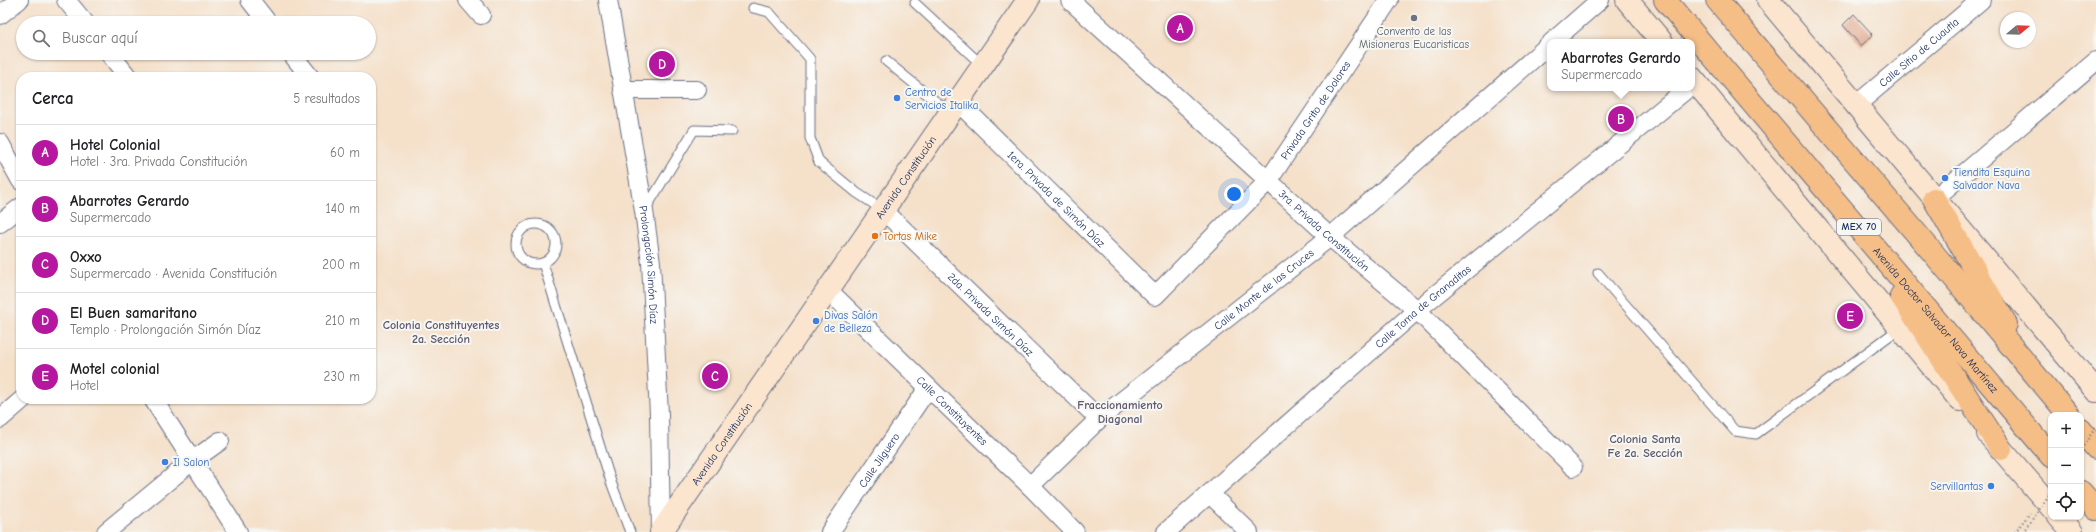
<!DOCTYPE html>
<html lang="es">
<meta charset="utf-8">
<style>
:root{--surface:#fff;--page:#f2f2f2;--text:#202124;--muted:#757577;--line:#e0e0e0;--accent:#b5179e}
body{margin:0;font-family:"Comic Neue",sans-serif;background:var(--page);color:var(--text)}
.controls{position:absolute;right:12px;bottom:12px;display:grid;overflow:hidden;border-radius:8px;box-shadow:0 1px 3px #0004}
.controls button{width:36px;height:36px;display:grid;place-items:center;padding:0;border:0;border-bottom:1px solid var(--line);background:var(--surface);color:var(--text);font:20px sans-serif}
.compass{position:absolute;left:2000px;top:12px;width:36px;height:36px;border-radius:50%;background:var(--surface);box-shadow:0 1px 3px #0004;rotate:71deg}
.you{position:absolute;left:1234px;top:194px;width:14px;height:14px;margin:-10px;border:3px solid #fff;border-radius:50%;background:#1a73e8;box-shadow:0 0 0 6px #1a73e833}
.badge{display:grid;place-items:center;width:26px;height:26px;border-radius:50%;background:var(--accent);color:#fff;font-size:13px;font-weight:700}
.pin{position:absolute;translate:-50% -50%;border:2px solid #fff;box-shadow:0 1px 4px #0006}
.popup{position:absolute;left:1547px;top:39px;width:148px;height:52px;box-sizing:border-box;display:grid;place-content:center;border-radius:8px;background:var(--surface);filter:drop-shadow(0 1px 3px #0005);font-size:13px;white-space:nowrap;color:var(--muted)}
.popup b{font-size:15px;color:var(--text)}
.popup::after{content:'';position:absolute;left:50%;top:100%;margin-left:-8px;border:8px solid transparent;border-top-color:var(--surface)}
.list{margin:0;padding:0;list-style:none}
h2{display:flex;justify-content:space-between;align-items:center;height:52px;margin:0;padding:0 16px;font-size:17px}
h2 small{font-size:13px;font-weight:400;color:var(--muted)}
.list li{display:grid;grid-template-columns:26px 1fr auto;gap:12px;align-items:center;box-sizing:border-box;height:56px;padding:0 16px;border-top:1px solid var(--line)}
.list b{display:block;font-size:15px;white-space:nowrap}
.list p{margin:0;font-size:13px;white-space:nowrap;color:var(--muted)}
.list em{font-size:13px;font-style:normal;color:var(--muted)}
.icon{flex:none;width:22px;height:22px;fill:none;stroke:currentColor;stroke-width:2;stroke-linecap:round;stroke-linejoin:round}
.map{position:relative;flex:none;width:2096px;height:532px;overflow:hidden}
.search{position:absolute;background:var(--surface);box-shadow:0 1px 3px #0004;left:16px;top:16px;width:360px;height:44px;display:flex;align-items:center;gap:10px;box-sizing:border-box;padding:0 14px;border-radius:22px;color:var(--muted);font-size:15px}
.panel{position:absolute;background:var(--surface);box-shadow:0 1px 3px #0004;left:16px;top:72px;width:360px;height:332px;border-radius:16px}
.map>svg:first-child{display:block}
.building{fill:#e1a88c}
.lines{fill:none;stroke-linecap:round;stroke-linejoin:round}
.lane-casing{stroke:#676d83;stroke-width:11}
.street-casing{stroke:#676d83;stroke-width:20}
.secondary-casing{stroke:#676d83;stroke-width:24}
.highway-casing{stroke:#676d83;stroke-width:24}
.path{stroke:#676d83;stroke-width:2.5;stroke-dasharray:1 3;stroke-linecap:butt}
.lane{stroke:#fff;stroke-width:9}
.street{stroke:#fff;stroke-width:18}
.secondary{stroke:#fbe5cf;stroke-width:22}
.highway{stroke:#f6be87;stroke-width:22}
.path-bridge{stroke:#676d83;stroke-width:2.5;stroke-dasharray:1 3;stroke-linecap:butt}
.worship-dot{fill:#6b7280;stroke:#f6f6f2;stroke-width:1.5}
.shop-dot{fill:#3f7fe0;stroke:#f6f6f2;stroke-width:1.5}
.food-dot{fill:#e8710a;stroke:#f6f6f2;stroke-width:1.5}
.labels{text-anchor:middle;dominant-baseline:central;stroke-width:4;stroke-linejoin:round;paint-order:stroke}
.shield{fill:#f6f6f2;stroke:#5d6b8a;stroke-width:1}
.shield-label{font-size:10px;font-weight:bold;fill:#1b2f5e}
.worship-label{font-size:11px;fill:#5b616d;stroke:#f6f6f2}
.street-label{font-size:11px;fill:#1b2f5e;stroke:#f6f6f2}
.shop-label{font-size:11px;fill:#366cbe;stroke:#f6f6f2;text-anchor:start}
.food-label{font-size:11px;fill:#c56008;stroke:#f6f6f2;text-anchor:start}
.neighbourhood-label{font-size:12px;font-weight:bold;fill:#60596e;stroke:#f6f6f2}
</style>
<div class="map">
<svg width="2096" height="532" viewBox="0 0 2096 532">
<rect width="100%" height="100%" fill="#f6f6f2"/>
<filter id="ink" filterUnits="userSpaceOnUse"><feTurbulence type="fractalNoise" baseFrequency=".025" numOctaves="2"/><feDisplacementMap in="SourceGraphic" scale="8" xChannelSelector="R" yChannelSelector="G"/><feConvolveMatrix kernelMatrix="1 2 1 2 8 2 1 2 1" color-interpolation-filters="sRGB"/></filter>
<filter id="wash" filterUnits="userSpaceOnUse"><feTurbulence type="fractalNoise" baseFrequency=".012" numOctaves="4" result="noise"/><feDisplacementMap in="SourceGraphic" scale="16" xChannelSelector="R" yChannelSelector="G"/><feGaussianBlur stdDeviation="0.9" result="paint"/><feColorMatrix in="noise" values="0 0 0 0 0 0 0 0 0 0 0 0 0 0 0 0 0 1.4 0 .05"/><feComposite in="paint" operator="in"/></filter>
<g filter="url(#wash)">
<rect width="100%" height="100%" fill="#f5e0c9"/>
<g id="blocks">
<polygon class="building" points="1854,14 1873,35 1861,46 1843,25"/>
</g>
</g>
<g filter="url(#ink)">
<use href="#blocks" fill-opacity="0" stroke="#676d83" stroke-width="1"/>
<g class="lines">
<g class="lane-casing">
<g id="lane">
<polyline points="915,3 983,66"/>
<polyline points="753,8 769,12 810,59 810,138 819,162 857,193 883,210"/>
<polyline points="886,61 950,113"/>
<polyline points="645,210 694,130 732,131"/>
<circle cx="536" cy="244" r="20"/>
<polyline points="543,263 611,482 630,532"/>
<polyline points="1598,273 1735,431 1756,434 1900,328"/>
</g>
</g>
<g class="street-casing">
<g id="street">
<polyline points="66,0 85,23"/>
<polyline points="250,0 268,23"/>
<polyline points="468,0 481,15"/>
<path id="s1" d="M608,0L644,211L651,263L659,414L661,532"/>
<path id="s2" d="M1070,0L1330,237L1417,310L1573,467"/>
<polyline points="0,15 19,0"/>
<polyline points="1552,42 1600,0"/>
<polyline points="109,53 128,77"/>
<polyline points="291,53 310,77"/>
<polyline points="623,90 697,90"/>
<path id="s3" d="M958,102L1155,296L1268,181L1389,0"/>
<path id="s4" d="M1856,105L1981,0"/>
<polyline points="0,143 21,181"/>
<polyline points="1934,199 2096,61"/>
<path id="s5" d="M883,210L1099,419"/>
<polyline points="0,223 21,207"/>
<path id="s6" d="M828,290L1030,486L1075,532"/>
<polyline points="153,399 238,532"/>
<polyline points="0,419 23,399"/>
<path id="s7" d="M1030,486L1099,419L1330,237L1550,44"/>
<polyline points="1210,494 1249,532"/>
<polyline points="106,532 192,461 220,441"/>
<path id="s8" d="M830,532L928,388"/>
<path id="s9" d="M1166,532L1417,310L1688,88"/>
</g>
</g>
<g class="secondary-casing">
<g id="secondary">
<polyline points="1627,0 1662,42"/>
<polyline points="1768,0 2096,391"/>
<polyline points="1692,78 1960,400"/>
<polyline points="1988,434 2051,507"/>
<polyline points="2059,517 2072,532"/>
<path id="s10" d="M661,532L1028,0"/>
</g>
</g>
<g class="highway-casing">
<g id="highway">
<path id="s11" d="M1665,0L2051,456"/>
<polyline points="1717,0 1934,254 2069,415"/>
<polyline points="1934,199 2006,324"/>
<polyline points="1901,296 2001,449"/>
<polyline points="2081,430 2096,448"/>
<polyline points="2081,492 2096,509"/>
</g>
</g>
<g class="path">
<polyline points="2015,532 2030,513"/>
<polyline points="2023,532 2033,518"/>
</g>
<use href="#lane" class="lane"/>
<use href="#street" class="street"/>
<use href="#secondary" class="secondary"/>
<use href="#highway" class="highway"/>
<g class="path-bridge">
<polyline points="2081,449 2096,427"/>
<polyline points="2035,516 2051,492"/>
</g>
</g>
</g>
<circle class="worship-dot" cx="1414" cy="18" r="4"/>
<g class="shop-dot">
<circle cx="897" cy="98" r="4"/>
<circle cx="1945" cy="178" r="4"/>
<circle cx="816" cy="321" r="4"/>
<circle cx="165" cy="462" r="4"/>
<circle cx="1991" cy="486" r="4"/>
</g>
<circle class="food-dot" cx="875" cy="236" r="4"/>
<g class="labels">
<rect class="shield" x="1837" y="219" width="44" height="16" rx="3"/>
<g class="shield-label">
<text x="1859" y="227">MEX 70</text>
</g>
<g class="worship-label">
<text x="1414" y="31">Convento de las<tspan x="1414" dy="13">Misioneras Eucaristicas</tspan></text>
</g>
<g class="street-label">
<text stroke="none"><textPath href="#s4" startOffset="82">Calle Sitio de Cuautla</textPath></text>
<text stroke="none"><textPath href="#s3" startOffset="523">Privada Grito de Dolores</textPath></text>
<text stroke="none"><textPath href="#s10" startOffset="431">Avenida Constitución</textPath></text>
<text stroke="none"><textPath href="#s3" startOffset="138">1era. Privada de Simón Díaz</textPath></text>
<text stroke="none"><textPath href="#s2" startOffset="343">3ra. Privada Constitución</textPath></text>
<text stroke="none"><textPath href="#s1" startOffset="268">Prolongación Simón Díaz</textPath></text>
<text stroke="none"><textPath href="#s7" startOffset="306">Calle Monte de las Cruces</textPath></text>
<text stroke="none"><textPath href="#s9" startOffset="342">Calle Toma de Granaditas</textPath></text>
<text stroke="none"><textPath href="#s5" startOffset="150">2da. Privada Simón Díaz</textPath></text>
<text stroke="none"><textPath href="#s11" startOffset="419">Avenida Doctor Salvador Nava Martínez</textPath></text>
<text stroke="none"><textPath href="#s6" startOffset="173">Calle Constituyentes</textPath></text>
<text stroke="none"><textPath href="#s10" startOffset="107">Avenida Constitución</textPath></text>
<text stroke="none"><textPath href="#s8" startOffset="87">Calle Jilguero</textPath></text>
</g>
<g class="shop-label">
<text x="905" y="92">Centro de<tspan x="905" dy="13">Servicios Italika</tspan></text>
<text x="1953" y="172">Tiendita Esquina<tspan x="1953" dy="13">Salvador Nava</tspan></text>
<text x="824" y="315">Divas Salón<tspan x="824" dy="13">de Belleza</tspan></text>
<text x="173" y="462">Il Salon</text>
<text x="1983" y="486" text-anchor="end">Servillantas</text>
</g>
<g class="food-label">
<text x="883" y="236">Tortas Mike</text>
</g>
<g class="neighbourhood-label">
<text x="441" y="325">Colonia Constituyentes<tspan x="441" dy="14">2a. Sección</tspan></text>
<text x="1120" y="405">Fraccionamiento<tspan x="1120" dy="14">Diagonal</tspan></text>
<text x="1645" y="439">Colonia Santa<tspan x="1645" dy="14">Fe 2a. Sección</tspan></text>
</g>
</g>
</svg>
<div class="controls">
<button>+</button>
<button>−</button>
<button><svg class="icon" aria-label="locate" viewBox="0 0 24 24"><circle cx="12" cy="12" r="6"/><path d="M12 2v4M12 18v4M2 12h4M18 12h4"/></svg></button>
</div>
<svg class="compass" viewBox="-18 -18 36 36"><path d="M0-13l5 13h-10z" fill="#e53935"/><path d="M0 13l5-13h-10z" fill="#757577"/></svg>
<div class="you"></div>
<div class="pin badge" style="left:1180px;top:28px">A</div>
<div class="pin badge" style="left:1621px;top:119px">B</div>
<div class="popup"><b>Abarrotes Gerardo</b>Supermercado</div>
<div class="pin badge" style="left:715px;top:376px">C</div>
<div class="pin badge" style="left:662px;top:64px">D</div>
<div class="pin badge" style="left:1850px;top:316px">E</div>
<div class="search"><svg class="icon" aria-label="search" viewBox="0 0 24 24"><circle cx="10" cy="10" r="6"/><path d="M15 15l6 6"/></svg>Buscar aquí</div>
<section class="panel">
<h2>Cerca<small>5 resultados</small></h2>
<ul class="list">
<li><span class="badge">A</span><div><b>Hotel Colonial</b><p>Hotel · 3ra. Privada Constitución</p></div><em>60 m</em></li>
<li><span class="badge">B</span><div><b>Abarrotes Gerardo</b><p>Supermercado</p></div><em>140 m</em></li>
<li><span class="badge">C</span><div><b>Oxxo</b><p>Supermercado · Avenida Constitución</p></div><em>200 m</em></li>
<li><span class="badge">D</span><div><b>El Buen samaritano</b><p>Templo · Prolongación Simón Díaz</p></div><em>210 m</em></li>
<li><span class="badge">E</span><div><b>Motel colonial</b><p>Hotel</p></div><em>230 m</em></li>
</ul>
</section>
</div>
